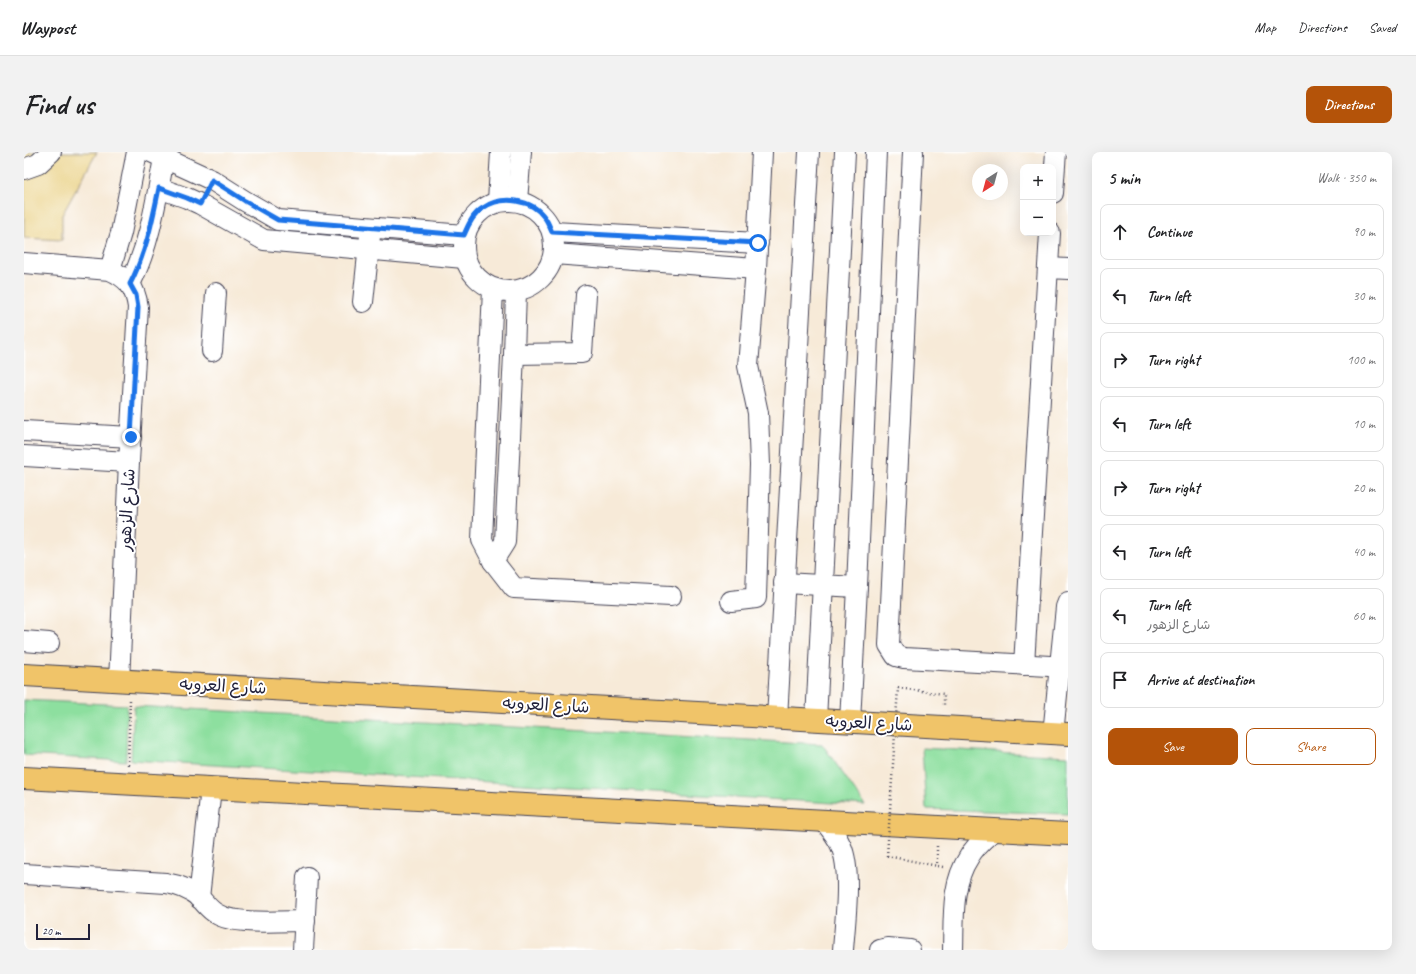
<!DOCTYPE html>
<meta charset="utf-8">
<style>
:root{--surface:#fff;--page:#f2f2f2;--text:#202124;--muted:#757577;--line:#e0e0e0;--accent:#b45309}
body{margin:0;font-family:Caveat,"Playpen Sans Arabic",sans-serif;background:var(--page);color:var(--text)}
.controls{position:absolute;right:12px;top:12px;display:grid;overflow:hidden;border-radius:8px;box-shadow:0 4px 16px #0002}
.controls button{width:36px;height:36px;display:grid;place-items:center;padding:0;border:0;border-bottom:1px solid var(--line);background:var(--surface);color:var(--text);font:20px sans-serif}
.compass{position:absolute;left:948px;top:12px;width:36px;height:36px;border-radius:50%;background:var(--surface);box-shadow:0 4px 16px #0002;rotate:216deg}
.scale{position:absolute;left:12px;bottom:10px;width:54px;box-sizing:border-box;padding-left:4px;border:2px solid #22223b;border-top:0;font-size:11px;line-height:14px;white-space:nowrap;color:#22223b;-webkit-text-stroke:3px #fff;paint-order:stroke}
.stop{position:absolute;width:12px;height:12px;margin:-9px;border:3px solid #1a73e8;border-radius:50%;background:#fff}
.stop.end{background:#1a73e8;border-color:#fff;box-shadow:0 1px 4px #0008}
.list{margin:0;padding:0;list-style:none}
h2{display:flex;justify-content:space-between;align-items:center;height:52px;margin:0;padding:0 16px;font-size:17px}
h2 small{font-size:13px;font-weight:400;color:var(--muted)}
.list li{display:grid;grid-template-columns:26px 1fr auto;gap:12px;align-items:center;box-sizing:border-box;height:56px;margin:0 8px 8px;padding:0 8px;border:1px solid var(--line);border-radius:8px}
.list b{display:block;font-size:15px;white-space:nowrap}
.list p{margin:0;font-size:13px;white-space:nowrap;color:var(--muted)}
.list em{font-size:13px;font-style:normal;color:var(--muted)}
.actions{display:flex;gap:8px;padding:12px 16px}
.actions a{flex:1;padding:9px 0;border:1px solid var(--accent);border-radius:8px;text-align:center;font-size:14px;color:var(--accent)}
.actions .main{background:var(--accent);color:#fff}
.icon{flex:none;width:22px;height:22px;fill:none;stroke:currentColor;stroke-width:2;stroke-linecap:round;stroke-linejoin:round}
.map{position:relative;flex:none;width:1044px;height:798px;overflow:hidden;border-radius:8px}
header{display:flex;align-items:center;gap:24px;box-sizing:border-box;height:56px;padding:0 20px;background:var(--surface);border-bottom:1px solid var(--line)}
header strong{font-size:19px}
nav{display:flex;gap:22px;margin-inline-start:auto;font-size:14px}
.intro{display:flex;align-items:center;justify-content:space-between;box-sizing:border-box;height:96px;padding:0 24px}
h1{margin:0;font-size:28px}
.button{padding:10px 18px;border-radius:8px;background:var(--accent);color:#fff;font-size:14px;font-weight:700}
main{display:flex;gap:24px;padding:0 24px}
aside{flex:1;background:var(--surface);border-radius:8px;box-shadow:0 4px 16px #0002}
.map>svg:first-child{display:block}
.green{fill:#8ddf9f;stroke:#58806d}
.sand{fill:#eeda9e;stroke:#887e6c}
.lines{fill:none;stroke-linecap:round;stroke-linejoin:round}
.minor-casing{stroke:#424053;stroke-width:22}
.highway-casing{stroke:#424053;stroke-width:24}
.path{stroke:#424053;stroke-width:2.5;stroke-dasharray:1 3;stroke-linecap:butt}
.minor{stroke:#fff;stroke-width:20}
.highway{stroke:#f0c469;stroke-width:22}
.path-bridge{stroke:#424053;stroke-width:2.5;stroke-dasharray:1 3;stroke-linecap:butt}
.route{stroke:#1a73e8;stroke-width:5}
.labels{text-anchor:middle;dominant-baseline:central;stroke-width:4;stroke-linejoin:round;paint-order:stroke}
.street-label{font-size:17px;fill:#22223b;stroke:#fff}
</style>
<header>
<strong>Waypost</strong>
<nav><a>Map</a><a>Directions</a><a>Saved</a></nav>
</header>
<div class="intro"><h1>Find us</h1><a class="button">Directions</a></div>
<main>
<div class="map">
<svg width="1044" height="798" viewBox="0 0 1044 798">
<rect width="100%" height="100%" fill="#fff"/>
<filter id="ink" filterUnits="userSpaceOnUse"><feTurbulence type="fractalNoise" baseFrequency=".025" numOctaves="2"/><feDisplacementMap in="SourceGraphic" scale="8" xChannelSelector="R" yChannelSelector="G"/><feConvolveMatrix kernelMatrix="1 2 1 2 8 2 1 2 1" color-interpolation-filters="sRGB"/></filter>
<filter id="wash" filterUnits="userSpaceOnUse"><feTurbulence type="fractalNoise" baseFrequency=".012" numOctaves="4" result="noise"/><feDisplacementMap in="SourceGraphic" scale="16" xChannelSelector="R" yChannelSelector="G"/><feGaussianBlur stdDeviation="0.9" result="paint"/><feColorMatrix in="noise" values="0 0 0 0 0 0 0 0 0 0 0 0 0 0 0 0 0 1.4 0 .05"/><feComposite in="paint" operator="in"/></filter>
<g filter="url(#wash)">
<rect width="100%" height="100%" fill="#f7ead8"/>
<g class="green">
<polygon points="0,548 103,553 102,609 0,603"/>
<polygon points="110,554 798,592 841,653 107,608"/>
<polygon points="898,596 1044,604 1044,662 902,657"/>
</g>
<polygon class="sand" points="0,0 73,0 38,63 38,88 0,86"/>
</g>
<g filter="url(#ink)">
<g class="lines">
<g class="minor-casing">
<g id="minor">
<polyline points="127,0 188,28 221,49 254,68 440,83"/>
<polyline points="889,0 865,493 872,504 880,506 1044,515"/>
<polyline points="0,17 14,12 27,0"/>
<polyline points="135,36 163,46 176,52 240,88 440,106"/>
<polyline points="1029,41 1032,0"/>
<circle cx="485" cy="94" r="45"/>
<polyline points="474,49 477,0"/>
<polyline points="493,49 497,0"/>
<polyline points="529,80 734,91"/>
<polyline points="530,102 732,117"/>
<path d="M0,111L86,118C104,126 111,135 114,155L105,310L95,529"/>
<polyline points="1024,116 1044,117"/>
<polyline points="86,118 97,81 113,0"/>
<path d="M106,132C126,92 132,49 140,6"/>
<polyline points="469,137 458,388 469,409 490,436 647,444"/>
<polyline points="339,150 346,84"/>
<polyline points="188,199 192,141"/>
<polyline points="490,202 558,201 562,143"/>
<polyline points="0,279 107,285"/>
<polyline points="0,304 105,310"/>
<polyline points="469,409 481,390 490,202 492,139"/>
<polyline points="760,431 833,435"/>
<polyline points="707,449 732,446 736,313 734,261 724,214 732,117 738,0"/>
<polyline points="0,489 25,491"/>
<polyline points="1000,513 1026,81"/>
<polyline points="753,566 785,0"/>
<polyline points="792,568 821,0"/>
<polyline points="826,570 833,435 852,0"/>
<polyline points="1029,582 1042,455 1044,450"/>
<path d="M799,668C806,676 813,684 817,694C828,719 821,769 819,798"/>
<path d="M0,722L142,731C154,733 165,737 175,745C181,751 185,758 193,762C210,773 259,769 281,769"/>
<polyline points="175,746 187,636"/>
<polyline points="279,798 283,725"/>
<polyline points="856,798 864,796 886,798"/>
<path d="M929,798C930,767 927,732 945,705C951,694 961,686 970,678"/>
</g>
</g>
<g class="highway-casing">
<g id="highway">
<polyline points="0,523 1044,582"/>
<polyline points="0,626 1044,682"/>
</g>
</g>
<g class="path">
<polyline points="874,536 920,542 920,555"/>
<polyline points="104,613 106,548"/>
<polyline points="913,694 913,713"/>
<polyline points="863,704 919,715"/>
</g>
<use href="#minor" class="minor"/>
<use href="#highway" class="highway"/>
<polyline class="path-bridge" points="863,704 874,536"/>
</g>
</g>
<g class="lines" filter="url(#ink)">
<path class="route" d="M107,285L114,155L112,143L106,132C122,101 128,70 135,36L163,46L176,52L188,28L221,49L254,68L440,83C444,73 449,62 459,56C478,43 508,47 521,66C524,70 526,76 528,80L734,91"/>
</g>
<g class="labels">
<g class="street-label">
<text transform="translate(103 358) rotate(-87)">شارع الزهور</text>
<text transform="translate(199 534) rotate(3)">شارع العروبه</text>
<text transform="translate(522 553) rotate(3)">شارع العروبه</text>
<text transform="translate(845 571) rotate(3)">شارع العروبه</text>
</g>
</g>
</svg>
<div class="controls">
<button>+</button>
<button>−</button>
</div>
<svg class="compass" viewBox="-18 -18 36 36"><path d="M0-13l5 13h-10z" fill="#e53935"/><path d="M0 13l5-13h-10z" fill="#757577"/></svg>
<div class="scale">20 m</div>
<div class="stop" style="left:734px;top:91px"></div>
<div class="stop end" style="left:107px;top:285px"></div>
</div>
<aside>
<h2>5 min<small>Walk · 350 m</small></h2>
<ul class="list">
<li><svg class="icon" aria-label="ahead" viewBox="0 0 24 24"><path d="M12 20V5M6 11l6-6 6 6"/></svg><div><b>Continue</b></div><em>90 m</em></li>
<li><svg class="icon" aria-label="left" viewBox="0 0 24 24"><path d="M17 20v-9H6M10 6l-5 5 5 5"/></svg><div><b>Turn left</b></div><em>30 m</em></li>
<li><svg class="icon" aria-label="right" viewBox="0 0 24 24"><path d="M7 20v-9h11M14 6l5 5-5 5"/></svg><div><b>Turn right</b></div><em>100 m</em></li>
<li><svg class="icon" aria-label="left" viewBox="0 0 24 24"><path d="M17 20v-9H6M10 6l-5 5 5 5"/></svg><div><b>Turn left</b></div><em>10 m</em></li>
<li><svg class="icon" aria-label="right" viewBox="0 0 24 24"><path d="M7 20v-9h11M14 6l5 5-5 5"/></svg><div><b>Turn right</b></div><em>20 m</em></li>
<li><svg class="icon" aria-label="left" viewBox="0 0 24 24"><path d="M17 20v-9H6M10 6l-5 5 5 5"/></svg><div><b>Turn left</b></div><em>40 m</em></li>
<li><svg class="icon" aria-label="left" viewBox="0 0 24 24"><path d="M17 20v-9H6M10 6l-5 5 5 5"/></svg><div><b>Turn left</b><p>شارع الزهور</p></div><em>60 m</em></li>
<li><svg class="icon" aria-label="arrive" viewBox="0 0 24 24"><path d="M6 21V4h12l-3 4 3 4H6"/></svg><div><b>Arrive at destination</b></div></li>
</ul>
<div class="actions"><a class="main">Save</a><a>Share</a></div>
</aside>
</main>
